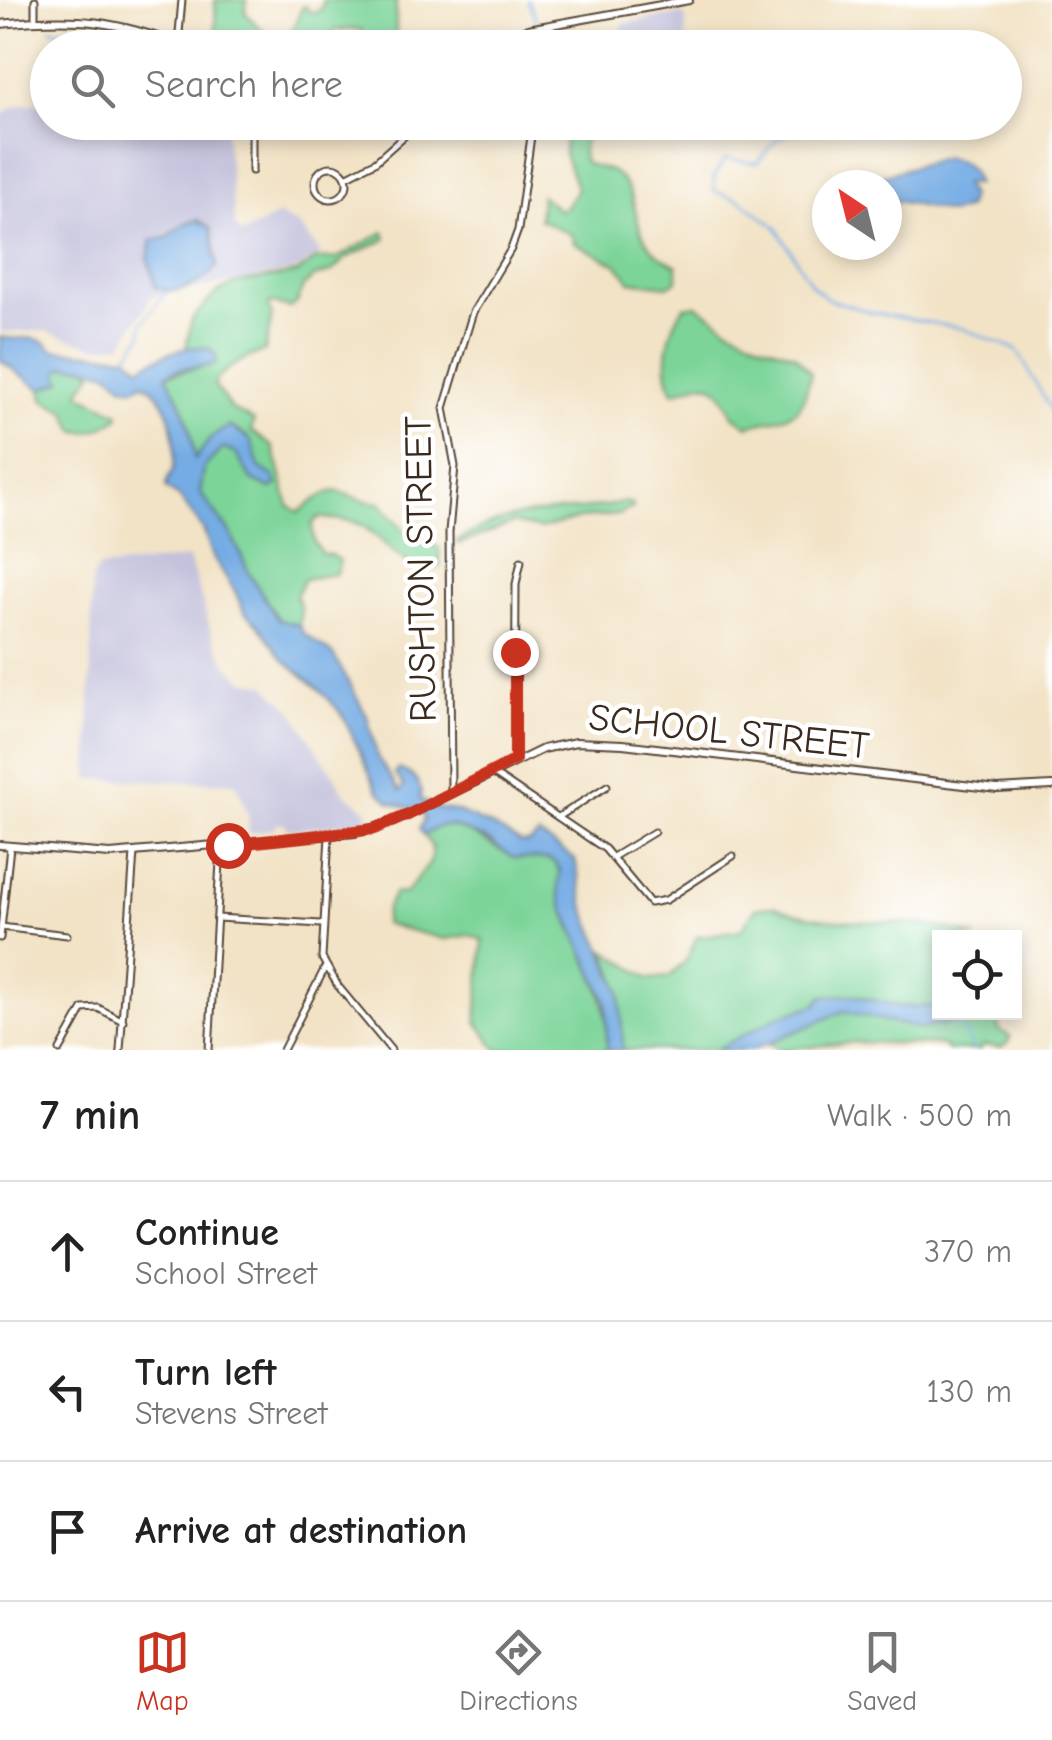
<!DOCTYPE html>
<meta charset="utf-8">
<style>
:root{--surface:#fff;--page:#f6f6f6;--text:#222;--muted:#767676;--line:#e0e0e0;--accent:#c8321e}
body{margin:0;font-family:"Comic Neue",sans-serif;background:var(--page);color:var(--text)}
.controls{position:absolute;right:30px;bottom:30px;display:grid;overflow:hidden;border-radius:0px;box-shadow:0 5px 15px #0003}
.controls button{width:90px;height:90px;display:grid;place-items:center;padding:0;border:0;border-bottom:2px solid var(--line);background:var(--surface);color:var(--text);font:50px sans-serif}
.compass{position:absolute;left:812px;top:170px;width:90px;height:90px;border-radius:50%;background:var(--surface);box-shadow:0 5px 15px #0003;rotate:325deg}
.stop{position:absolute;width:30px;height:30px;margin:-22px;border:8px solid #c8321e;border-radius:50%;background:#fff}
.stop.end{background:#c8321e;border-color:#fff;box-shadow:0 2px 10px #0008}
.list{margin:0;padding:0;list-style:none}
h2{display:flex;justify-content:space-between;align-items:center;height:130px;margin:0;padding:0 40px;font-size:42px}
h2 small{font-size:32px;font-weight:400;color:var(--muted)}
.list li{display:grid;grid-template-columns:65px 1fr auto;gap:30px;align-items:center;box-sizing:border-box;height:140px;padding:0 40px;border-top:2px solid var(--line)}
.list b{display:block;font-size:38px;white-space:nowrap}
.list p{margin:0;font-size:32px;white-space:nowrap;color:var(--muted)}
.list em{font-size:32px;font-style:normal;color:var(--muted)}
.icon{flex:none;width:55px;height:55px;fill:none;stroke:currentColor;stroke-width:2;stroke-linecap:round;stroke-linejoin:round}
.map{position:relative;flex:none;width:1052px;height:1050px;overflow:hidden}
.search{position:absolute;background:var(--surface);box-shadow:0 5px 15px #0003;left:30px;right:30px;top:30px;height:110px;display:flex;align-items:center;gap:25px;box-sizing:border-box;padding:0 35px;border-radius:55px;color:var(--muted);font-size:38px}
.sheet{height:550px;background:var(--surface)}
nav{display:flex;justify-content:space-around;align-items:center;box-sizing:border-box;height:140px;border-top:2px solid var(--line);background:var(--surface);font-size:28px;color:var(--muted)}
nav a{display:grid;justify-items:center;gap:5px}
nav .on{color:var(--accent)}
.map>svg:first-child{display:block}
.industrial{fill:#c3c1db}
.green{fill:#7cd499;stroke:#5c7f5c;stroke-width:2.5}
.water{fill:#75ace4;stroke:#586b81;stroke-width:2.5}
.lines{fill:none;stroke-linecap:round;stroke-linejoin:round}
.stream{stroke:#75ace4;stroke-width:2.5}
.street-casing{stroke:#564637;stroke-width:9}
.secondary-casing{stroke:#564637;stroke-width:10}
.street{stroke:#fff;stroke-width:5}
.secondary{stroke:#fff;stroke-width:6}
.route{stroke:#c8321e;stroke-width:12}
.labels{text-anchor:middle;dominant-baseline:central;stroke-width:9;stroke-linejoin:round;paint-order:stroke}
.street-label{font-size:38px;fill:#3b2a1e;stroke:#fff}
</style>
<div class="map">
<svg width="1052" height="1050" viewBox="0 0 1052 1050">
<rect width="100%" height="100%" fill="#fff"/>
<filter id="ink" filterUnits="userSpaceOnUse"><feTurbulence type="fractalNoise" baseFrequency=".01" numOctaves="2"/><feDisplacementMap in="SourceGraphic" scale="20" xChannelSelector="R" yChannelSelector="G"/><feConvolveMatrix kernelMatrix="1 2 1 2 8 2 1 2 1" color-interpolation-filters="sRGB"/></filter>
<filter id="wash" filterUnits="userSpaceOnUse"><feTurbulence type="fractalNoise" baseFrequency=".0048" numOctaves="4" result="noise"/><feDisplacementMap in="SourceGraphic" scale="40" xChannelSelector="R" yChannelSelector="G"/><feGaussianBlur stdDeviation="2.25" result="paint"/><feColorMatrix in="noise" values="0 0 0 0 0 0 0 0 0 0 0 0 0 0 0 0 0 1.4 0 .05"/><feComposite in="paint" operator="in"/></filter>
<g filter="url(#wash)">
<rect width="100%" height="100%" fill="#f2e3c6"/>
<g class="industrial">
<polygon points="682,14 686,20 685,47 619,47 623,24"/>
<polygon points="39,81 47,81 48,122 225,123 235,227 242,234 279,215 298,225 321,253 296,270 152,297 122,344 96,347 45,331 0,332 0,119 8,110 22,104 38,104"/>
<polygon points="189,558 212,635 228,666 244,680 266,685 292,710 345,793 367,810 369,816 367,822 288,830 285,824 276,824 273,829 249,833 248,814 236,783 89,779 92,579 98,568"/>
</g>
<g class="green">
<polygon points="215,0 247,0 245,13 266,34 253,47 216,44"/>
<polygon points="323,0 396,0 396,39 385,47 362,47 361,29 334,30 332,47 285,47 302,8 305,6 310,12 317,12 322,8"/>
<path d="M565,123H603C588,130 578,145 584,162C596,169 610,167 619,177C647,207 623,240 677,266V281L667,286L630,281L618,265L574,243L572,235L539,219L541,195L560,211L568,204L577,189L564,154Z"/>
<path d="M384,232L386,239L346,258L331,272L314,277L303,286L297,303L289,308L273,303L268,305L272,316L265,351C250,355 221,370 214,384L231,409L254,421L251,431L273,447L289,506L299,512C347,474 334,500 380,503L405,531L439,548L440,566C405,579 386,536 359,524C348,519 331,520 319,517L312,524L314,542L322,554L331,555L340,561L336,574L304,579L296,595L301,609L299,625L281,623L250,575L231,534L200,493L204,467L223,448L236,454L252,480L271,489L273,476L259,467L247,436L229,426L203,449L196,461L166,375L216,364V355L208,348H186L192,319L216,293L237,283L297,273L316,259L337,258Z"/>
<path d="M697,305L728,327L762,344L794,354L811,373C800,423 792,413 748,426L734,416L721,392L711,384L701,383L674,392C660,369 668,328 684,307Z"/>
<path d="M65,366L87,367L93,373L80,391L82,395L119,413L118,418C104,427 90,436 74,430L66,411L45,400L41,389L56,383L59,369Z"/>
<path d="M626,502L632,504L633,508L617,515L581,518L540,529L513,523L459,544L456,542C515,503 562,517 626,502Z"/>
<path d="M440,826C471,825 489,849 516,857C528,860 544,855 554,862C563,869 558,892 563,905C582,961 611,986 607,1050H498L477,1022L483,940L470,935L445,939L384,924L386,909L395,893L405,894L430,863L432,847L424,835Z"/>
<path d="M775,906C837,933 912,911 976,937L940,938L939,1006L902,1007L852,995L780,1016L715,1050H623L617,982L605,950L650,979L669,977L686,961L697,937L741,930L756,908Z"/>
<polygon points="844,1011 920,1029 997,1013 999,1030 1010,1037 1008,1043 1001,1048 984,1045 981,1050 948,1050 943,1045 856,1042 780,1050 769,1043 829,1015"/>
</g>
<g class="water">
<path d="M945,157C960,160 973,166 976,184H964L970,196L967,208L952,213L887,199V185H852Z"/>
<path d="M198,220L211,228L217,267C203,283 178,296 156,288L148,259L152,240L166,238L186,223Z"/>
<path d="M0,337C23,342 37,331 53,350L128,356L140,367C158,357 187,344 208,348L216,355V364L177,370L166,375C185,406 190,424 195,459L211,438L229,426L251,440L259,467L273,476L277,484L271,489L252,480L236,454L223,448L204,467L200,493L231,534L250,575L278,620L299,625L303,633L333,654L367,716L378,758L400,791L404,786L395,773L398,769C414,774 423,783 420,799L436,808L456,811L494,827L521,843H529L539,835L575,859L585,909L620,991L623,1050H607L606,1001L563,907L558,889L560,870L557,865L550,859L513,858L486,839L453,826H440L424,835L419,829L424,820L422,812L390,802L378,791L342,714L320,690L283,659L259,626L244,612L235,591L213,557L203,529L179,497L166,488C166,476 173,477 174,465C177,437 171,396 143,383L135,388L124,386L109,373L87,367L65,366L58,372L62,381L41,389L0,360Z"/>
<polygon points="852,995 902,1007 939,1006 940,1012 991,1013 920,1029 844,1011 752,1050 715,1050 780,1016 816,1005 823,996"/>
</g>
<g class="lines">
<g class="stream">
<polyline points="528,0 536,20"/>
<polyline points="50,28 67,33 73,48"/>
<polyline points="538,35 551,48"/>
<polyline points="814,122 776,140 757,163 725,159 714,176 714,191 740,200 776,227 812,285 828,299 873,313 961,328 1017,350 1052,412"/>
<polyline points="128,356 142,335 142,324 166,292"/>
<polyline points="952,1019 965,1033 974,1050"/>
</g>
</g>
</g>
<g filter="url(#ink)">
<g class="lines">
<g class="street-casing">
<g id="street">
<polyline points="35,0 35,21"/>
<polyline points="528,29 530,48"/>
<polyline points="178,44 182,0"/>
<circle cx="331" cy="183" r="16"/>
<polyline points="252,171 252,122"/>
<polyline points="346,177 375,162 420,122"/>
<polyline points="515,760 516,584 521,561"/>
<polyline points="494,774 605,849 650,903 666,900 733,856"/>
<polyline points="451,792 449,532 455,466 444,408 473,312 511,249 518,230 533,122"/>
<polyline points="560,816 607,786"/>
<polyline points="329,836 322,958 338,986 391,1050"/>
<polyline points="613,857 654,832"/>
<polyline points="217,918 321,924"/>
<polyline points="1,927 67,935"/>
<polyline points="0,938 10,847"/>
<polyline points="60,1050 83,1009 98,1008 123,1021"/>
<polyline points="120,1050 134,853"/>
<polyline points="209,1050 221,845"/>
<polyline points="283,1050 325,968"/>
</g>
</g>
<g class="secondary-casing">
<g id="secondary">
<path d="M0,24C77,16 116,20 188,48"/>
<polyline points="451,48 528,29 689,0"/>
<polyline points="0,845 110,854 355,833 393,822 543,749 576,742 623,744 997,789 1052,786"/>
</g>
</g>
<use href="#street" class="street"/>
<use href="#secondary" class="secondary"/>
</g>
</g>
<g class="lines" filter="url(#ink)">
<polyline class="route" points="228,845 374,829 408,815 515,760 515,652"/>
</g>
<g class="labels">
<g class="street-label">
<text transform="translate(421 569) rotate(-91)">RUSHTON STREET</text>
<text transform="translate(729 732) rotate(6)">SCHOOL STREET</text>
</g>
</g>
</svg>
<div class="controls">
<button><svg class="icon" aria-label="locate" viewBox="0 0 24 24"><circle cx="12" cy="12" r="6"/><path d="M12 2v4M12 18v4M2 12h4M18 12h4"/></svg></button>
</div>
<svg class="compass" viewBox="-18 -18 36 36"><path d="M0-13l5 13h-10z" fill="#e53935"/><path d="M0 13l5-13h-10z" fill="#767676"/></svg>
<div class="stop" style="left:228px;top:845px"></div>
<div class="stop end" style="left:515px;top:652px"></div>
<div class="search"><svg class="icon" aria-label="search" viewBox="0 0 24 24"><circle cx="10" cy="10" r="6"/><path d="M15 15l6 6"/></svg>Search here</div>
</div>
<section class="sheet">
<h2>7 min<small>Walk · 500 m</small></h2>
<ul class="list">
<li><svg class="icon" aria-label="ahead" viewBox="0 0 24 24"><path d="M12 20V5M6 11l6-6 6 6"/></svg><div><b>Continue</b><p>School Street</p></div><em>370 m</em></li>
<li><svg class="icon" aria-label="left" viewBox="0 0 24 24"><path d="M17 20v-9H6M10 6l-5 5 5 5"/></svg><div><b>Turn left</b><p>Stevens Street</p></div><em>130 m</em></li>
<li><svg class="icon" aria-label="arrive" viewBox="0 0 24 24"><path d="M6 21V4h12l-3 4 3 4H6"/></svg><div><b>Arrive at destination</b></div></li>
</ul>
</section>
<nav>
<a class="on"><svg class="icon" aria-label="map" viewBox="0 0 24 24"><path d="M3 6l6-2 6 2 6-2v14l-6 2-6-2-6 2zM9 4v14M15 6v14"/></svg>Map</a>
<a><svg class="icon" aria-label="directions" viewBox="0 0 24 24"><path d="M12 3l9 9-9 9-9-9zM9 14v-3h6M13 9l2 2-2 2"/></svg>Directions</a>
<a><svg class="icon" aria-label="saved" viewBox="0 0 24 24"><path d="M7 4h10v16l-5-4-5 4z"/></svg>Saved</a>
</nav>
